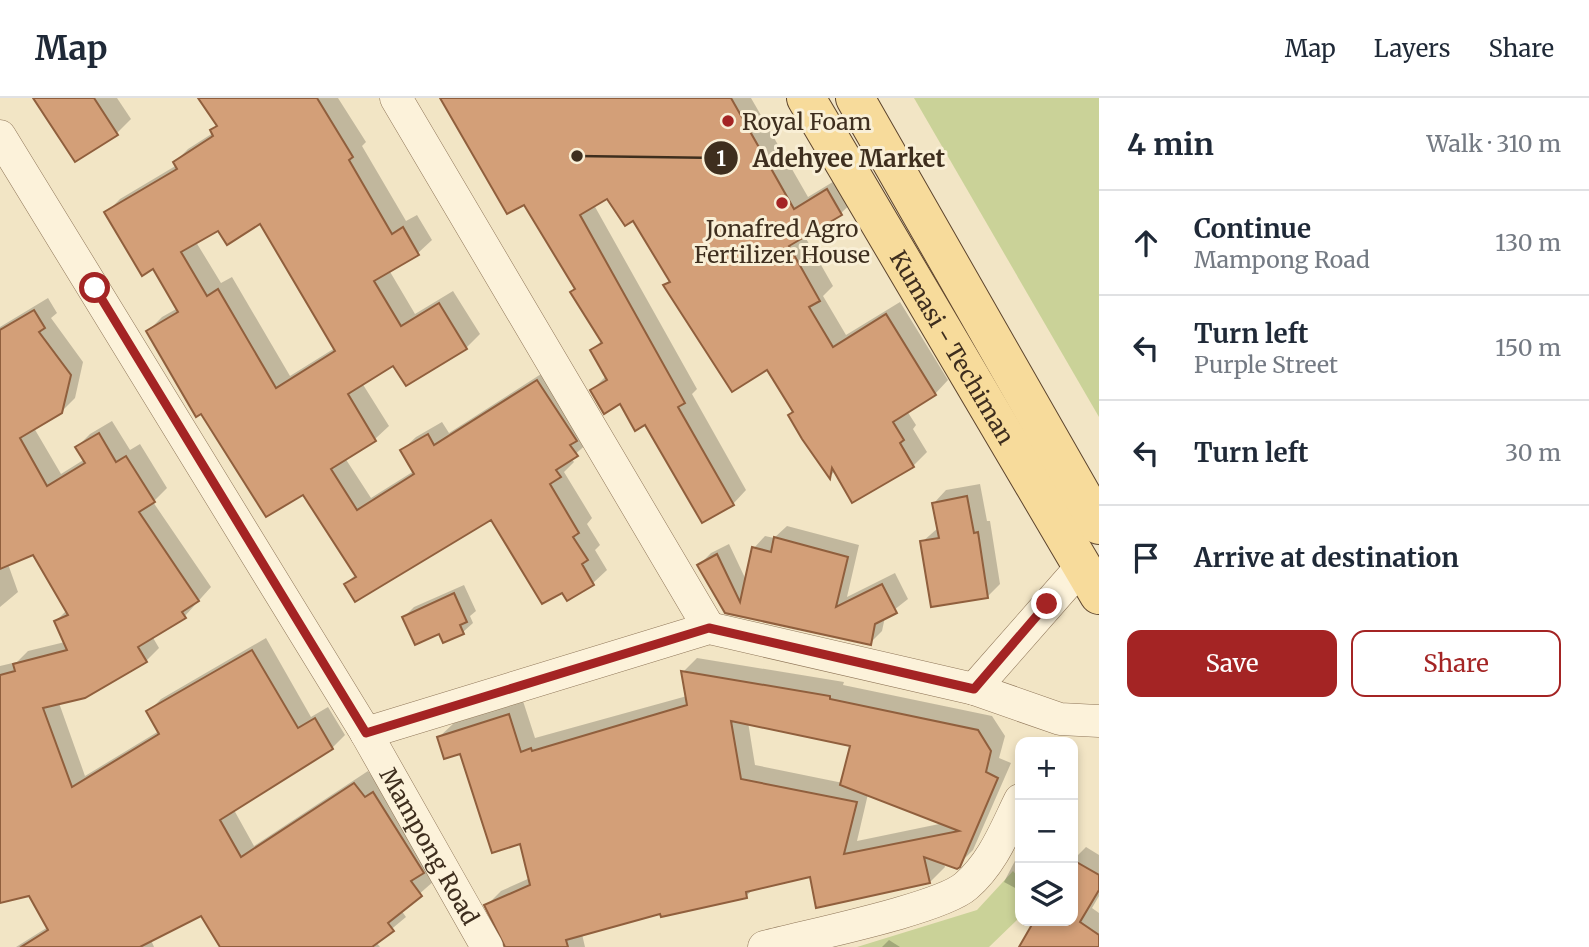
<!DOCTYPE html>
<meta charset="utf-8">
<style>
:root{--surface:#fff;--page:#f2f2f3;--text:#1f2937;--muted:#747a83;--line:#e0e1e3;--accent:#a42424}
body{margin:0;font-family:Merriweather,serif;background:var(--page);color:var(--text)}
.controls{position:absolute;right:21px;bottom:21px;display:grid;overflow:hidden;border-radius:14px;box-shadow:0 4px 10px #0003}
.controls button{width:63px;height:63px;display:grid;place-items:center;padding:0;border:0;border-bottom:2px solid var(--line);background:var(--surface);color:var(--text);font:35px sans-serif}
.stop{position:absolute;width:21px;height:21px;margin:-16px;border:5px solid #a42424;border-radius:50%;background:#fff}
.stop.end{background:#a42424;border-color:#fff;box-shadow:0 2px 7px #0008}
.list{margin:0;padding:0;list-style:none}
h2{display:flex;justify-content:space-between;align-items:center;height:91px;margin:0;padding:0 28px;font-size:30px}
h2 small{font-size:23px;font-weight:400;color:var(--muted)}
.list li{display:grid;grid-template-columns:46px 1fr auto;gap:21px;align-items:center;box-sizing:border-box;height:105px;padding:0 28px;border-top:2px solid var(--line)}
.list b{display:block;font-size:26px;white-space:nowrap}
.list p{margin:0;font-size:23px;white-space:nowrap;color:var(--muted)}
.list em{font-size:23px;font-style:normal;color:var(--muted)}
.actions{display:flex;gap:14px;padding:21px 28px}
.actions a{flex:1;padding:16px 0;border:2px solid var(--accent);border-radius:14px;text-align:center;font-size:24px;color:var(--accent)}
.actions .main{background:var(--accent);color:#fff}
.icon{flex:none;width:38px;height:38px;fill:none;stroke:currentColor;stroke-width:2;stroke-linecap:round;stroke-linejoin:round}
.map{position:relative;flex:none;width:1099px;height:849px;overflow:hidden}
header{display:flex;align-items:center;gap:42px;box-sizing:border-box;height:98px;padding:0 35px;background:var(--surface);border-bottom:2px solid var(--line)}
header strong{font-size:33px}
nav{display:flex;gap:38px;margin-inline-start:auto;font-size:24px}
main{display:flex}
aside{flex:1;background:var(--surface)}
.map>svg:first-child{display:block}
.green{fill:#cad298}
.shadow{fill:#0003;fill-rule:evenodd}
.building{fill:#d39f78;stroke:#905f3d;stroke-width:2;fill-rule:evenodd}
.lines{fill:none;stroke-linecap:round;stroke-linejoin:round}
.minor-casing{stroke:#8f7659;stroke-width:33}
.major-casing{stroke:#5d442d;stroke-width:40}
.minor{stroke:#fcf2da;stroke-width:32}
.major{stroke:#f7db9b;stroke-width:38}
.route{stroke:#a42424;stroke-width:9}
.poi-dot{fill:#a42424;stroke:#f9efd6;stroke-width:2.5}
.labels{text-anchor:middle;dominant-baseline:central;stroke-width:6;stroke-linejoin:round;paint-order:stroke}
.poi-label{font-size:23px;fill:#3e2e1e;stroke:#f9efd6;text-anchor:start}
.street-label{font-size:23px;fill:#3e2e1e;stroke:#f9efd6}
.leader{fill:none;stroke:#3e2e1e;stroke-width:2.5}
.callout-dot{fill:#3e2e1e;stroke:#f9efd6;stroke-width:2.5}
.mark-label{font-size:21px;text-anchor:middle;font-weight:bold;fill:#fff}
.callout-label{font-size:24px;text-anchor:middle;font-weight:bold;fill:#3e2e1e;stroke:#f9efd6;stroke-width:6;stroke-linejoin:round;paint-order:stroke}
</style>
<header>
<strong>Map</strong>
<nav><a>Map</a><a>Layers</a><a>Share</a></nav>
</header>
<main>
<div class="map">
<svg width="1099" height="849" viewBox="0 0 1099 849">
<rect width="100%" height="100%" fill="#f2e5c5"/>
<g class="green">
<polygon points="914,0 1099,0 1099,319"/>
<polygon points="1013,773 1020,781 1020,819 989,849 857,849 977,812"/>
</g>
<g class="shadow">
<polygon points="47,0 117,0 131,21 117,35"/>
<path d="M200,0H338L366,44L362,48L406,123L417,117L432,142L418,155L389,172L415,216L453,193L480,236L466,250L394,265L362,285L389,328L375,341L345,360L371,400L414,373L402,352L416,339L442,324L449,335L552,269L590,343L571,360L574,364L564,374L592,420L587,426L600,447L595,452L607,472L593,485L567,501L492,419L346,486L356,476L304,394L148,233L162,219L178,210L154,169L107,114L120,101L177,67L175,64L188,51L213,35L218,26ZM261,124L335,250L290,278L232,179L221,185L196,144L218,130Z"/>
<polygon points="442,0 751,0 808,99 841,79 855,102 841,115 804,137 833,188 823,198 846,237 900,204 948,282 935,296 907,313 916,327 913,331 927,354 913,368 852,403 835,373 830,378 768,269 666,188 671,182 634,121 608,98 594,107 697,291 692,296 746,392 733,406 621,304 592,292 606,278 592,252 602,242 576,190 525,104"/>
<polygon points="48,200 57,215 51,220 83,264 75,300 61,314 34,330 61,376 85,361 77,349 90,336 112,323 130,352 140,346 167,390 153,404 211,489 184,519 152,538 159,550 146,563 59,605 85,678 159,633 148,614 161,601 266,540 311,619 328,609 345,637 332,650 234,712 254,748 368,673 436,761 425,772 434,783 401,812 406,819 376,844 380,849 222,849 202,816 151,842 154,849 16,849 48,829 30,796 0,803 0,568 17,564 28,553 65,544 56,523 67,512 34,455 8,466 18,494 0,509 0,229"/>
<polygon points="980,386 987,423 990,423 1000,486 987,499 922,444 938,430 934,405 946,392"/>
<polygon points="787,428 859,447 847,499 895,475 908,501 885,519 882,533 870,545 726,513 699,467 711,455 729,446 746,482 754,450 765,438 774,440"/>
<polygon points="464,487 476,513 470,518 473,525 463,534 440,534 404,519 414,509"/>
<path d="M697,560L844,584L843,587L992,618L1005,638L999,660L1011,665L973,752L956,769L944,765L945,769L931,783L817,807L811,777L755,790L746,798L662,813L582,836L585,849H506L487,807L501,793L530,780L521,744L461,654L439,639L454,625L523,603L535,640L687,598L683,574ZM748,624L852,647L843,685L755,667ZM868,696L944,725L857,743Z"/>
<polygon points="1086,749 1099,757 1099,798 1092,810 1099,815 1099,849 1021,849 1036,823 1073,823 1073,762"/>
<polygon points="1020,753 1020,791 1019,792 1004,784"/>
<polygon points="889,842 900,849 882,849"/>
</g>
<g class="building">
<polygon points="33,0 94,0 118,37 75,64"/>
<path d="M198,0H317L353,59L349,62L392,136L403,129L419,157L374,183L401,228L439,205L467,251L406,288L393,268L348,296L376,343L331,371L357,412L414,376L400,352L428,336L434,347L537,282L577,343L570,347L578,358L556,372L561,379L550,386L579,435L573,439L588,462L582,466L594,487L567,503L562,495L542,506L491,422L355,504L344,486L356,479L303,397L266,419L201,316L196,319L146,233L178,214L153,171L142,178L104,114L177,71L173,64L213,38L210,32L217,28ZM260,126L335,253L276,290L218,191L207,198L181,154L218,133L227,147Z"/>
<polygon points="440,0 731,0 794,111 827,91 842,117 789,148 820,203 809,209 833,249 886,216 936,297 893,324 904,342 900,345 914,369 852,405 832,370 830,381 802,341 788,317 793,314 767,272 732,294 663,187 670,184 633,123 625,128 607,101 580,117 685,305 678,309 734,407 702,425 645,327 635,333 620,306 604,316 590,292 607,282 590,252 602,245 570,194 575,191 524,107 507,116"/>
<polygon points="34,212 45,230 39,234 71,277 62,315 20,340 47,388 85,365 75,349 99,335 116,364 126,358 155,404 139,414 199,503 182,514 186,520 138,549 147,564 85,600 43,610 72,689 159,636 146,613 252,552 298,630 315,620 333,651 220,722 241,759 354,685 365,699 373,694 424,775 411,783 422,798 388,825 394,833 372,849 220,849 201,818 140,849 21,849 48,832 29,798 0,805 0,577 15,573 13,566 67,552 54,523 68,517 33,457 0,471 0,232"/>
<polygon points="967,398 974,435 978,434 988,500 931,509 920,443 939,440 932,405"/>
<polygon points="774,439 848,459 836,509 882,486 897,515 875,526 871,547 725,515 697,467 717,456 740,504 752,449 771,454"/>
<polygon points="454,495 467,524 460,527 464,536 443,545 439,536 415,547 402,519"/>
<path d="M681,573L830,598V601L978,632L991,653L986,674L998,680L960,769L957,771L924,759L930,785L816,810L810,779L746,794L747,800L661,819L660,816L566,842L568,849H505L484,807L530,787L520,746L492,755L460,656L444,661L437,639L509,616L521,654L531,650L532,653L687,607ZM731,623L850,648L840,687L959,733L844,756L857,704L741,681Z"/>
<polygon points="1073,762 1099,777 1099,792 1080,824 1099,837 1099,849 1019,849 1034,823 1073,823"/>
</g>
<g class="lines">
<g class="minor-casing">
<g id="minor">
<polyline points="396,0 709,530"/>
<path id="s1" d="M0,38L366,635L487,849"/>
<polyline points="974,591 1082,468"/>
<polyline points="366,635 709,530 974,591 1060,621 1099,623"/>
<path d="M764,849C805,838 940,811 966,788C993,765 1005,732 1020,702"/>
</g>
</g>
<g class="major-casing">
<g id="major">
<path id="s2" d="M806,0L1099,497"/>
<polyline points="855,0 1099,427"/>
</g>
</g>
<use href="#minor" class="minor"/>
<use href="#major" class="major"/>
</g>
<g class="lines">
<polyline class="route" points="95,190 366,635 709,530 974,591 1047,506"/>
</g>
<g class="poi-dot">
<circle cx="728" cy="23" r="7"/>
<circle cx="782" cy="105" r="7"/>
</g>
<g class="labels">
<g class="poi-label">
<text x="742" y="23">Royal Foam</text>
<text x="782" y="130" text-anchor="middle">Jonafred Agro<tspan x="782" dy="26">Fertilizer House</tspan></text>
</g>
<g class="street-label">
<text stroke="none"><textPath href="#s2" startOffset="289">Kumasi - Techiman</textPath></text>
<text stroke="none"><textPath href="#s1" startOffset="830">Mampong Road</textPath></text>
</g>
</g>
<path class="leader" d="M577 58L721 60"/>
<g class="callout-dot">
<circle cx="577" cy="58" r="7"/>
<circle cx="721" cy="60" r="18"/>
</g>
<g class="mark-label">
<text x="721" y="68">1</text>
</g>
<g class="callout-label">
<text x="849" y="69">Adehyee Market</text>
</g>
</svg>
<div class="controls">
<button>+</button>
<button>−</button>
<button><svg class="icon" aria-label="layers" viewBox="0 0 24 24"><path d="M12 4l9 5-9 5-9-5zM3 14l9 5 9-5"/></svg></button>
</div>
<div class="stop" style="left:95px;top:190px"></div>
<div class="stop end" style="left:1047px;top:506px"></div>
</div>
<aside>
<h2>4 min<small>Walk · 310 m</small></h2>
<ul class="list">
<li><svg class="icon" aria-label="ahead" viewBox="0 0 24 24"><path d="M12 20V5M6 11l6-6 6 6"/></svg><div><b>Continue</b><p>Mampong Road</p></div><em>130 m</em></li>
<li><svg class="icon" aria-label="left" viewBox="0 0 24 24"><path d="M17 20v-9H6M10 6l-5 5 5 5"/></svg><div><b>Turn left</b><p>Purple Street</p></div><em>150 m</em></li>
<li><svg class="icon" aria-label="left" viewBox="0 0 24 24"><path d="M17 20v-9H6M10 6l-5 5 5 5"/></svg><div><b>Turn left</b></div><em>30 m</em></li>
<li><svg class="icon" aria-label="arrive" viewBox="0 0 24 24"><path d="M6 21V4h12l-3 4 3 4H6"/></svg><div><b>Arrive at destination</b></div></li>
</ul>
<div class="actions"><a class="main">Save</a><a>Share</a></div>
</aside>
</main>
